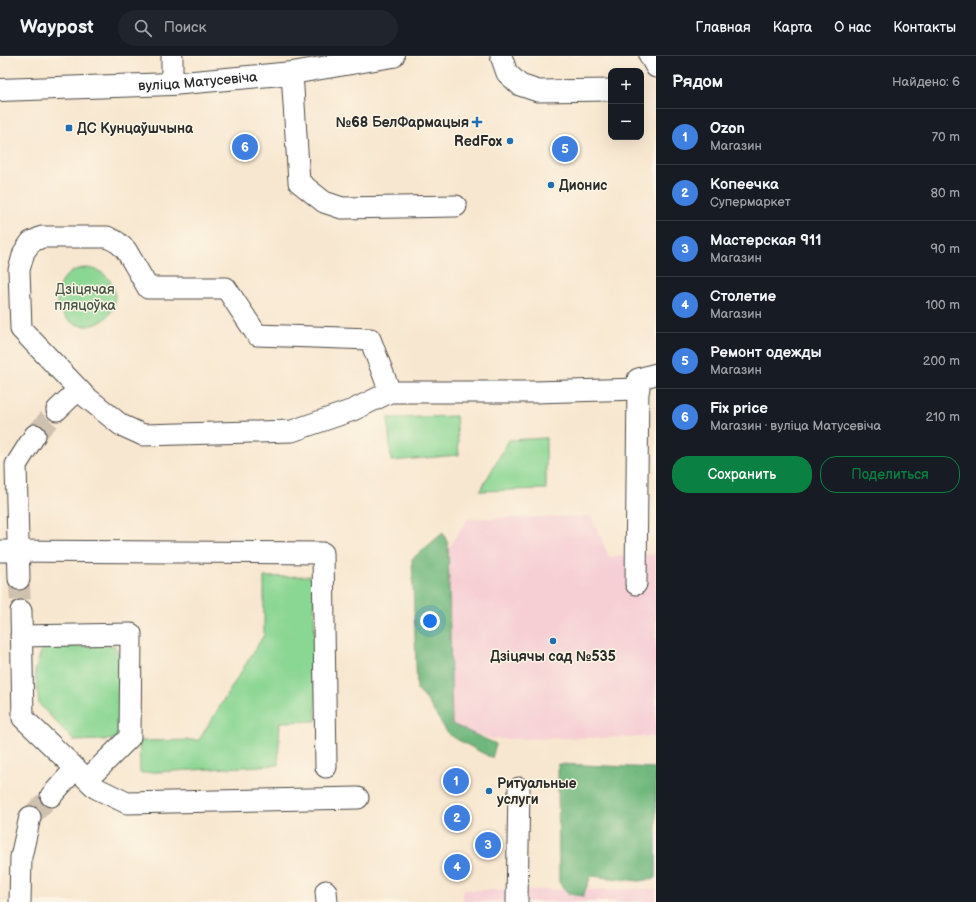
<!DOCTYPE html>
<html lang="ru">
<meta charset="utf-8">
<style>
:root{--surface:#171b24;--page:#20242c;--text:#f1f3f6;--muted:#9ea1a6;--line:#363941;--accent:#0b8043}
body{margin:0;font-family:"Balsamiq Sans",sans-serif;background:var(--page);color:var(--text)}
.controls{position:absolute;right:12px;top:12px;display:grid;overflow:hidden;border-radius:8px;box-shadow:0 4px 16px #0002}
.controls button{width:36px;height:36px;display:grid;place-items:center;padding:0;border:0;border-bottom:1px solid var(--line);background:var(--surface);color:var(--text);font:20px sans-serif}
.you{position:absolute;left:430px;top:565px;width:14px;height:14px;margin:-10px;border:3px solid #fff;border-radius:50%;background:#1a73e8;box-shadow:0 0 0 6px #1a73e833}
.badge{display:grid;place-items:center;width:26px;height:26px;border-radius:50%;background:var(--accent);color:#fff;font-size:13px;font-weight:700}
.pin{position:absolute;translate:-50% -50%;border:2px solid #fff;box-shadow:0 1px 4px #0006}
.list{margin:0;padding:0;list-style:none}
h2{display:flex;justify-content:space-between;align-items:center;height:52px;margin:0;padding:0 16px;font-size:17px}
h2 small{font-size:13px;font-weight:400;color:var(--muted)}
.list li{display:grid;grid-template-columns:26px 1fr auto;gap:12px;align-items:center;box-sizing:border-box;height:56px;padding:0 16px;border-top:1px solid var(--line)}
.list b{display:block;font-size:15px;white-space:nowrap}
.list p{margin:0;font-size:13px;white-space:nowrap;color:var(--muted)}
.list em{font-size:13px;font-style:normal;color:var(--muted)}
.actions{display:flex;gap:8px;padding:12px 16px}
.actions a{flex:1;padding:9px 0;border:1px solid var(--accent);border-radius:16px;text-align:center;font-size:14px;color:var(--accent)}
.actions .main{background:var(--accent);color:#fff}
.icon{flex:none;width:22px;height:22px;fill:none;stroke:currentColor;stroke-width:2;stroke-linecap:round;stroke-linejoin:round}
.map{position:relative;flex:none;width:656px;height:846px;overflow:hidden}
header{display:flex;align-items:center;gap:24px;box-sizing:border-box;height:56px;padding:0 20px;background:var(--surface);border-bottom:1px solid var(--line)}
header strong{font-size:19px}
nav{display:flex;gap:22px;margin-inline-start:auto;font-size:14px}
.search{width:280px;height:36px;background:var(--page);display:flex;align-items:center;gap:10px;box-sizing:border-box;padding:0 14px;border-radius:22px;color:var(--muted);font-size:15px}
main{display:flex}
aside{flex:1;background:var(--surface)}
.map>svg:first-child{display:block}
.built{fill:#f6cfd5}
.green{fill:#8ad693;stroke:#5a805f}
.forest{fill:#6fb77d;stroke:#4d7154}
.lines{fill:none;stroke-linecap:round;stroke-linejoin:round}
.minor-tunnel{stroke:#cfc1af;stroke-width:21;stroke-dasharray:21 10;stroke-linecap:butt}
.minor-casing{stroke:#4a4744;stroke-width:23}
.major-casing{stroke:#4a4744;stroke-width:24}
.minor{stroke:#fff;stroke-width:21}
.major{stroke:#fff;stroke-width:22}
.poi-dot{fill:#1f6fb2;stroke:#fcf5e5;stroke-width:1.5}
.labels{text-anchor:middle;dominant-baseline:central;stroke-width:3;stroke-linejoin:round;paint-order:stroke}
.street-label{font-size:14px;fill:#2b2b2b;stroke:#fcf5e5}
.poi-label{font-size:14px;font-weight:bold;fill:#2b2b2b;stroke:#fcf5e5;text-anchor:start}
.park-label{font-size:14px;fill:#435645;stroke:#fcf5e5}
</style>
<header>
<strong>Waypost</strong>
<div class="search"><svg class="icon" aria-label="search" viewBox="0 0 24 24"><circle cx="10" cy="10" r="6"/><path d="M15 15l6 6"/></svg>Поиск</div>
<nav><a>Главная</a><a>Карта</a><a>О нас</a><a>Контакты</a></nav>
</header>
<main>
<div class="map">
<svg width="656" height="846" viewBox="0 0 656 846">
<rect width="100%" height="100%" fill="#fcf5e5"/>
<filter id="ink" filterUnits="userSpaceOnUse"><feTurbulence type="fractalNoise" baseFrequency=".025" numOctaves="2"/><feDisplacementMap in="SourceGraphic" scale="8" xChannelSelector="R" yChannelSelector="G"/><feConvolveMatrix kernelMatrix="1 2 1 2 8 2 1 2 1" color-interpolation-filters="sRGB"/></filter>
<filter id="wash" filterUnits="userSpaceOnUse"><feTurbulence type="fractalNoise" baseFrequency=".012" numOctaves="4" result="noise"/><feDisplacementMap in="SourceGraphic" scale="16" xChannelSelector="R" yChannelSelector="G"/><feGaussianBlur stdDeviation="0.9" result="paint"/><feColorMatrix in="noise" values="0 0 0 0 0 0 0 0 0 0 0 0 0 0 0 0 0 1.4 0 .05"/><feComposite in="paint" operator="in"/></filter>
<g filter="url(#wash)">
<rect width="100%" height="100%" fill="#f8e7d0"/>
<g class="built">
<polygon points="591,460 609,501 656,498 656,681 493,683 452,671 448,493 467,463"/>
<polygon points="656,833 656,846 463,846 463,834"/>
</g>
<g class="green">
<circle cx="86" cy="241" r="29"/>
<polygon points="456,360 459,399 391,405 388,362"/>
<polygon points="546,382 546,433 480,435 509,384"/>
<polygon points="314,520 316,665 280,666 278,709 140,717 139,685 199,684 264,579 264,521"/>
<polygon points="114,589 124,608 122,683 74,685 39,648 35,615 42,592"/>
</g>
<g class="forest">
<polygon points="443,477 448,488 452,668 496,688 492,702 449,679 426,643 417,634 412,503"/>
<polygon points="558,708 656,712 656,822 639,825 591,820 583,840 568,838 559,826"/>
</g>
</g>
<g filter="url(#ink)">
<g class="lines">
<g class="minor-tunnel">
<polyline points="35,379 57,354"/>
<polyline points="19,523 21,555"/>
<polyline points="30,761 51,740"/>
</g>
<g class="minor-casing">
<g id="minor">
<polyline points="501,0 507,17 520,29 538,35 611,34"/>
<polyline points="650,0 656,11"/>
<polyline points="292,17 299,126 324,146 342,152 456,150"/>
<polyline points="172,28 172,0"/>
<polyline points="390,336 370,283 257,279 226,232 148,232 126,194 117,186 107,181 42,181 31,186 24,196 19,214 21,273 85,340 121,369 143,379 292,375 353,354 390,336 535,336 639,333"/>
<polyline points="57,354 78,334"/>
<polyline points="0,495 323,497 326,711"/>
<polyline points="19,523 16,409 35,379"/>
<polyline points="636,528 638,323 656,318"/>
<polyline points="21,555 23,662 96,732 127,747 358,742"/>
<polyline points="21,580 131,578 130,681 88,723"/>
<polyline points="51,740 75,713"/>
<polyline points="326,835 327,846"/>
<polyline points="20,846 21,801 30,761"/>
<polyline points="517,846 519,732"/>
</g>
</g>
<g class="major-casing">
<g id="major">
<path id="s1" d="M0,34L172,28L292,17L393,0"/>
</g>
</g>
<use href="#minor" class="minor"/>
<use href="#major" class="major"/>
</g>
</g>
<g class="poi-dot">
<path d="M475 60h4v4h4v4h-4v4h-4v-4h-4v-4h4z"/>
<rect x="65" y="68" width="8" height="8" rx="2"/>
<circle cx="510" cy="85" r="4"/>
<circle cx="551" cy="129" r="4"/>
<circle cx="553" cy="585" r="4"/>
<circle cx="489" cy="735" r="4"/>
</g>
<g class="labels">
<g class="street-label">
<text stroke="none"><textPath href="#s1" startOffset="198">вуліца Матусевіча</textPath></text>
</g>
<g class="poi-label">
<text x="469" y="66" text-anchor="end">№68 БелФармацыя</text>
<text x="77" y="72">ДС Кунцаўшчына</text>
<text x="502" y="85" text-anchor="end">RedFox</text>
<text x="559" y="129">Дионис</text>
<text x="553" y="600" text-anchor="middle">Дзіцячы сад №535</text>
<text x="497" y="727">Ритуальные<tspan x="497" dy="16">услуги</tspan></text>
</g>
<g class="park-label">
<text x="85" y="233">Дзіцячая<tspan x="85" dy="16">пляцоўка</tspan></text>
</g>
</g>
</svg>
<div class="controls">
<button>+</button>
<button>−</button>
</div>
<div class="you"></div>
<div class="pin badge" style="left:456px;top:725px;background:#3f7fe0">1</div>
<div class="pin badge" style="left:457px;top:762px;background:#3f7fe0">2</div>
<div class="pin badge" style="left:488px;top:789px;background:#3f7fe0">3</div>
<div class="pin badge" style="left:457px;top:811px;background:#3f7fe0">4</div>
<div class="pin badge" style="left:565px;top:93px;background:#3f7fe0">5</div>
<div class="pin badge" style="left:245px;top:91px;background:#3f7fe0">6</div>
</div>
<aside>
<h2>Рядом<small>Найдено: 6</small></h2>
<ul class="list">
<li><span class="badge" style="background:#3f7fe0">1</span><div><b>Ozon</b><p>Магазин</p></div><em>70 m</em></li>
<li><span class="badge" style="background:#3f7fe0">2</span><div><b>Копеечка</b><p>Супермаркет</p></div><em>80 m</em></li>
<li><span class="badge" style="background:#3f7fe0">3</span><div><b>Мастерская 911</b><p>Магазин</p></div><em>90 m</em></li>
<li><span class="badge" style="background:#3f7fe0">4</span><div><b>Столетие</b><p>Магазин</p></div><em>100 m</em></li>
<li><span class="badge" style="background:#3f7fe0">5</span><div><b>Ремонт одежды</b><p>Магазин</p></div><em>200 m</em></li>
<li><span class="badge" style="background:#3f7fe0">6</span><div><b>Fix price</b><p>Магазин · вуліца Матусевіча</p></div><em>210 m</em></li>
</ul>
<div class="actions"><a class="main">Сохранить</a><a>Поделиться</a></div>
</aside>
</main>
